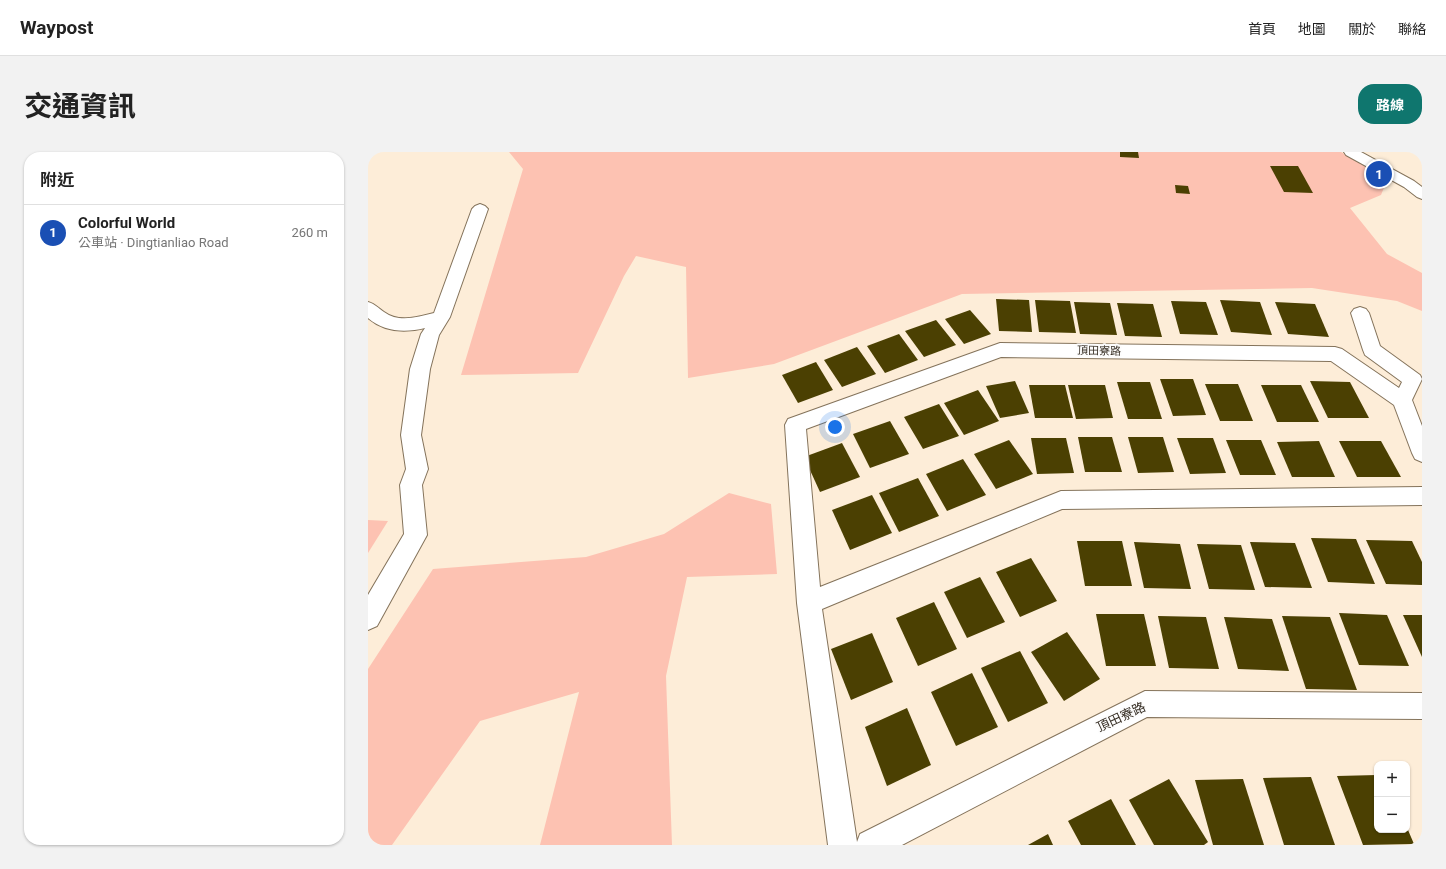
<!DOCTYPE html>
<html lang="zh-TW">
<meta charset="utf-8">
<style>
:root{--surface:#fff;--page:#f2f2f2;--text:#222;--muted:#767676;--line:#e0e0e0;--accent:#0f766e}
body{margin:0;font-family:Roboto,"Noto Sans TC",sans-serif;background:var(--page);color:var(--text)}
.controls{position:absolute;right:12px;bottom:12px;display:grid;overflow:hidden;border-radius:8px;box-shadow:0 1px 3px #0004}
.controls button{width:36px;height:36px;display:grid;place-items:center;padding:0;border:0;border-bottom:1px solid var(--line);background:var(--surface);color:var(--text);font:20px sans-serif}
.you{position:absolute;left:467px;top:275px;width:14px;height:14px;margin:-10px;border:3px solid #fff;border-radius:50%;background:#1a73e8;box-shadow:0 0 0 6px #1a73e833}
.badge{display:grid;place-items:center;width:26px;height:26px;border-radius:50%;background:var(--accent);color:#fff;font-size:13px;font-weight:700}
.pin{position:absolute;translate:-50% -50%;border:2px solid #fff;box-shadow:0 1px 4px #0006}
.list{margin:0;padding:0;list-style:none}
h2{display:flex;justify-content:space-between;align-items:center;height:52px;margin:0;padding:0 16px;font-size:17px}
h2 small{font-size:13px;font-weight:400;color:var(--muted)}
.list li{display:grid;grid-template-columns:26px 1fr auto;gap:12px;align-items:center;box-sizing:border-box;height:56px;padding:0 16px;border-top:1px solid var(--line)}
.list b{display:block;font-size:15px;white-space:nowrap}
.list p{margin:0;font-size:13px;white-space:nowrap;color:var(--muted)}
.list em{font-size:13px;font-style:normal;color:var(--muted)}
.map{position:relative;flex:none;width:1054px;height:693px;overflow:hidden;border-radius:16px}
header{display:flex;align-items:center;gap:24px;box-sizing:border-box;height:56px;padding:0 20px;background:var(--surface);border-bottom:1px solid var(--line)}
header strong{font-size:19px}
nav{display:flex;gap:22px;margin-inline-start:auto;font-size:14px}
.intro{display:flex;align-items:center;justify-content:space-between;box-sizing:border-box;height:96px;padding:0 24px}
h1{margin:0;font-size:28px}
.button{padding:10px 18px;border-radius:16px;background:var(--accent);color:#fff;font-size:14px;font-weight:700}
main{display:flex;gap:24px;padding:0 24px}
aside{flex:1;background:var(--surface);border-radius:16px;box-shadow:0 1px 3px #0004}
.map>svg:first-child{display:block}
.green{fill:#fdc2b2}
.building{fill:#4b4002}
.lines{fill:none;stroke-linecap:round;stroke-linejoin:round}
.minor-casing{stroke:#84735b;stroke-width:2}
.minor{fill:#fff;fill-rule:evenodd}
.labels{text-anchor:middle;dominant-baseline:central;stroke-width:4;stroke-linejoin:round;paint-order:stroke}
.street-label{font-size:11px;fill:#342c22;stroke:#fdfdfd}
.near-street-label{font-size:13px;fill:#342c22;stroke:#fdfdfd}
</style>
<header>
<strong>Waypost</strong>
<nav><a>首頁</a><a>地圖</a><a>關於</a><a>聯絡</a></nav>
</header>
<div class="intro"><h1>交通資訊</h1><a class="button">路線</a></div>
<main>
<aside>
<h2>附近<small></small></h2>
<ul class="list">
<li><span class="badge" style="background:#1a4fb4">1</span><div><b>Colorful World</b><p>公車站 · Dingtianliao Road</p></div><em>260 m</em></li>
</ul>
</aside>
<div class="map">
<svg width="1054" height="693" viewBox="0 0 1054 693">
<rect width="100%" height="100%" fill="#fdedd8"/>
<g class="green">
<polygon points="141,0 973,0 1019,28 1013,43 982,56 1019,102 1054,121 1054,159 1029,149 944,136 594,142 406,212 320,226 318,115 268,104 256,124 210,221 93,223 155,17"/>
<polygon points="361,341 403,352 409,422 319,425 298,524 304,693 172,693 211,540 112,569 24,693 0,693 0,517 65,417 218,405 296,382"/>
<polygon points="0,368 20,369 0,401"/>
</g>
<g class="building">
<polygon points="752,0 770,0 771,6 752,5"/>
<polygon points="902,14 930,14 945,41 916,40"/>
<polygon points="807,33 820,34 822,42 808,41"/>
<polygon points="628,147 661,148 664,180 631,179"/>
<polygon points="667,148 702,149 708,181 671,180"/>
<polygon points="852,148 892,150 904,183 863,180"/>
<polygon points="803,149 838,150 850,183 812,182"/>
<polygon points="706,150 742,151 749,183 712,182"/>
<polygon points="907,150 947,152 961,185 920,182"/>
<polygon points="749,151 785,152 794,185 757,184"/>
<polygon points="602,158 623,182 596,192 577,167"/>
<polygon points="568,168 588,193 556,205 537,179"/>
<polygon points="531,182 550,208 517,221 499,194"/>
<polygon points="489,195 508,222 474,235 456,208"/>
<polygon points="448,210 465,238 430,251 414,223"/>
<polygon points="792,227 825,227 838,263 805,264"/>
<polygon points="647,229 661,261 632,266 618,234"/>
<polygon points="942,229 982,230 1001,266 960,266"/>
<polygon points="749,230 782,230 794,267 760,267"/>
<polygon points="837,232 870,232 885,269 852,269"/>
<polygon points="661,233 697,233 705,266 667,266"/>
<polygon points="700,233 737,233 745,266 708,267"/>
<polygon points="893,233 933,233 951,270 909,270"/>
<polygon points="610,238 631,269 596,283 576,251"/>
<polygon points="571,252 591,284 555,297 536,265"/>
<polygon points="522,269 541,302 502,316 485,282"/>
<polygon points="710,285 744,285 754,320 717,320"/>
<polygon points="760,285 795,285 806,320 770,321"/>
<polygon points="663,286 698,286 706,321 669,322"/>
<polygon points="809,286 845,286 858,321 822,322"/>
<polygon points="641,288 665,322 628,337 606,302"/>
<polygon points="858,288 893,288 908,323 872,323"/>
<polygon points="951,289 967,325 924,325 909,290"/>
<polygon points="971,289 1013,289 1033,325 989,325"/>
<polygon points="474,291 492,325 452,340 436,305"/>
<polygon points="595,307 618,343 579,359 558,322"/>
<polygon points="550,326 571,364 531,380 511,341"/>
<polygon points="504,343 524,381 482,398 464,358"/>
<polygon points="943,386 988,387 1007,432 960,430"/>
<polygon points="998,388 1044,389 1054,410 1054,433 1018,432"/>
<polygon points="709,389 754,389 764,434 717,434"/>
<polygon points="766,390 812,392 823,437 776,436"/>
<polygon points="882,390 927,391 944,436 897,435"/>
<polygon points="829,392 873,393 887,438 841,437"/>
<polygon points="663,406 689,449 652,465 628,420"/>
<polygon points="612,425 637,470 599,486 576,440"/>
<polygon points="566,450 589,497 550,514 528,466"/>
<polygon points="971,461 1019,463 1041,514 991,513"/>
<polygon points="728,462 776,462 788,514 738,514"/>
<polygon points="1035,463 1054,463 1054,505"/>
<polygon points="790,464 838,465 851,517 801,516"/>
<polygon points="914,464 962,465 989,538 938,537"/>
<polygon points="856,465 904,467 921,519 870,517"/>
<polygon points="699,480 732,527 696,549 663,500"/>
<polygon points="504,481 525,530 483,548 463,497"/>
<polygon points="652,499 680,551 640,570 613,516"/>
<polygon points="604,521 630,575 588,594 563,540"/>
<polygon points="539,556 563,613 519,634 497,575"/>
<polygon points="1009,623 1009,678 1040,678 1046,692 995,693 969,624"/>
<polygon points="943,625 967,693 916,693 895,626"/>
<polygon points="801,627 840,690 836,693 786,693 761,648"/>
<polygon points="875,627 896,693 845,693 827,628"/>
<polygon points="743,647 768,693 713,693 700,669"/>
<polygon points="680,682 685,693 660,693"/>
</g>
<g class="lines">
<g class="minor-casing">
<g id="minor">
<polygon points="976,0 993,0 1046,29 1054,35 1054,47 1049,45 1036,35 978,3"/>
<path d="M112,52L117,54L120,57L82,165L71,183L62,217L53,283L60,317L54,333L59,383L9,474L0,478V443L36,382L32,333L38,317L33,283L42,217L53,182L57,176C37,181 16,180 0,166V150C7,152 10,156 16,160C31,171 49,165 66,161L104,57L107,54Z"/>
<polygon points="992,155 998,157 1001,161 1012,194 1052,223 1054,227 1044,248 1054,274 1054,310 1047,307 1044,301 1026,253 963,209 633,205 438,277 452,435 693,339 1054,335 1054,353 694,357 454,457 489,690 492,682 777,539 1054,541 1054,567 779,565 534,693 460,693 429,451 417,273 420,267 632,191 967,195 974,197 1031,236 1034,230 997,203 995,198 983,161 986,157"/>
</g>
</g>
<use href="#minor" class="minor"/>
</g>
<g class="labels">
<g class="street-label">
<text transform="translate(731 199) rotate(1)">頂田寮路</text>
</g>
<g class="near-street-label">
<text transform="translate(753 565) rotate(-25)">頂田寮路</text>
</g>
</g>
</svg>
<div class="controls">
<button>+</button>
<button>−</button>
</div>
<div class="you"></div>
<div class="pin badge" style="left:1011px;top:22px;background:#1a4fb4">1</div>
</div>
</main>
